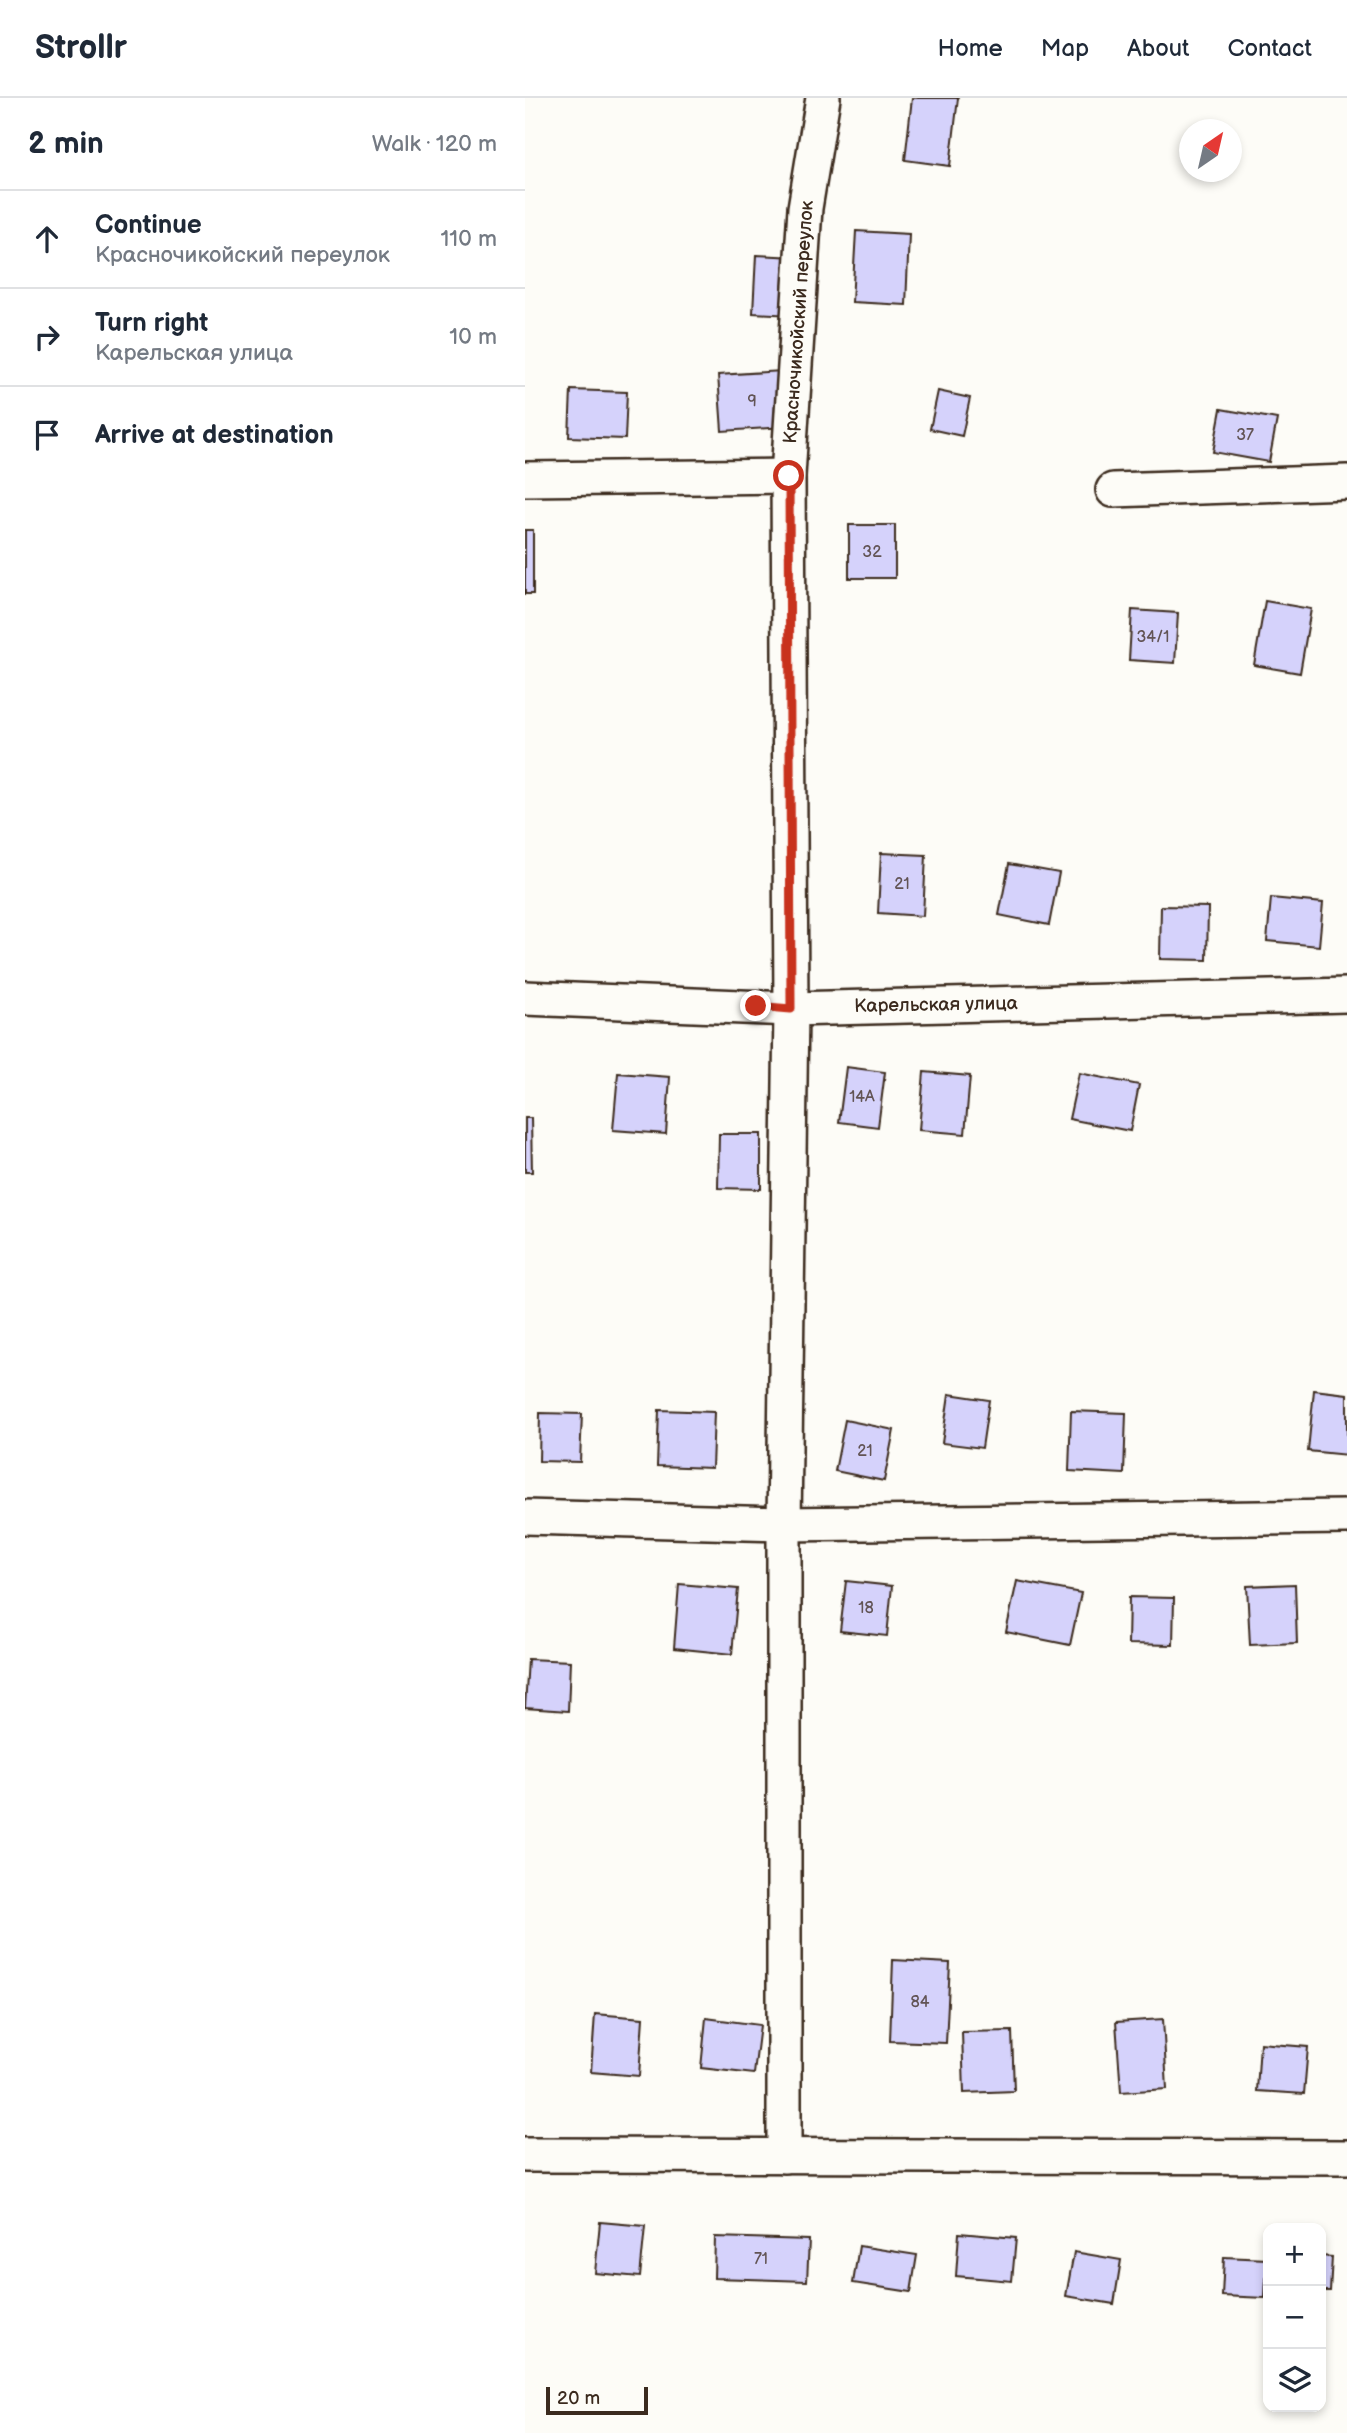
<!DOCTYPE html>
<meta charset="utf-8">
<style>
:root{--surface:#fff;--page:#f2f2f3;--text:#1f2937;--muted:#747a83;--line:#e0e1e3}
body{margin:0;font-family:"Balsamiq Sans",sans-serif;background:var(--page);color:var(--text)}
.controls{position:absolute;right:21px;bottom:21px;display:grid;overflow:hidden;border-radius:14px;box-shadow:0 4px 10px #0003}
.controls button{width:63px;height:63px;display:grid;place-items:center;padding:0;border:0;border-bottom:2px solid var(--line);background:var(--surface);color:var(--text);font:35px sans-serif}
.compass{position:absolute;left:654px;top:21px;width:63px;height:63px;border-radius:50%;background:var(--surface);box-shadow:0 4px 10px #0003;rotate:34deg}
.scale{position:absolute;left:21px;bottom:18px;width:102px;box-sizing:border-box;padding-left:7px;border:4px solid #3b2a1e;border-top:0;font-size:19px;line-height:24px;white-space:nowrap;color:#3b2a1e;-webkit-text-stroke:5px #fdfcf7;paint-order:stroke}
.stop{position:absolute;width:21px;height:21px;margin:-16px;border:5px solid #c8321e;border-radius:50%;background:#fff}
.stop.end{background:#c8321e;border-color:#fff;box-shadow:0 2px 7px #0008}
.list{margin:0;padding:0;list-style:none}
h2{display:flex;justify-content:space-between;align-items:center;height:91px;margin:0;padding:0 28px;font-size:30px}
h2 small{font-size:23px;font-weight:400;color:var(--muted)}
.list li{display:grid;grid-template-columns:46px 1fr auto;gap:21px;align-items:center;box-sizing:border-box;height:98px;padding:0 28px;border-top:2px solid var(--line)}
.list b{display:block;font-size:26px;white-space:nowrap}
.list p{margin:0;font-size:23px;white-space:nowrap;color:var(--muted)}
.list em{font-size:23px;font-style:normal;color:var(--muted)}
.icon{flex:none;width:38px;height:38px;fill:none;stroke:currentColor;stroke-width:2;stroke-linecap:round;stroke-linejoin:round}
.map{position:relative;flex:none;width:822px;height:2335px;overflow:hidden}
header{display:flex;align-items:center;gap:42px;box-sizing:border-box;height:98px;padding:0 35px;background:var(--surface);border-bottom:2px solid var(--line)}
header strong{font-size:33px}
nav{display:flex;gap:38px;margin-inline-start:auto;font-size:24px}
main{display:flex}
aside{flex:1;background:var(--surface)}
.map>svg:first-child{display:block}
.building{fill:#d5d2fb;stroke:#3b2a1e;stroke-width:2}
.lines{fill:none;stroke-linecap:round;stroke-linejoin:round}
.street-casing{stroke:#3b2a1e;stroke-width:38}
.street{stroke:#fdfcf7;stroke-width:33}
.route{stroke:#c8321e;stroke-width:9}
.labels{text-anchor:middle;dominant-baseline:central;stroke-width:5;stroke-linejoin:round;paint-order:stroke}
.number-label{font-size:16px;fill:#625455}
.street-label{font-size:19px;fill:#3b2a1e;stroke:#fdfcf7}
</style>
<header>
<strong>Strollr</strong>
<nav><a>Home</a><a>Map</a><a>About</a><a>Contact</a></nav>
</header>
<main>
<aside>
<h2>2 min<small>Walk · 120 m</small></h2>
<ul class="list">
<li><svg class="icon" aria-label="ahead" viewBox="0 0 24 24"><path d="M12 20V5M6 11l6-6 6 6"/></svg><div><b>Continue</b><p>Красночикойский переулок</p></div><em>110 m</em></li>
<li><svg class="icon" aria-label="right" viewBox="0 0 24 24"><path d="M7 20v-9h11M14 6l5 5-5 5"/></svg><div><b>Turn right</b><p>Карельская улица</p></div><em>10 m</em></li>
<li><svg class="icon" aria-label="arrive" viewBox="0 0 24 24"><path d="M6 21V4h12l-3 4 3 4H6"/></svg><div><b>Arrive at destination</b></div></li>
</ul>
</aside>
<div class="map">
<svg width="822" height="2335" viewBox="0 0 822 2335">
<rect width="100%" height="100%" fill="#fdfcf7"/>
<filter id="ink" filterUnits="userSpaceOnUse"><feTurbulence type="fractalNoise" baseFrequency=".0143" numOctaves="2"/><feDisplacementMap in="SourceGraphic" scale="14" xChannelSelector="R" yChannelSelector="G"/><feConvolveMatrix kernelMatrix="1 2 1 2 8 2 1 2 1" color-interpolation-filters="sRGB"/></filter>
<g filter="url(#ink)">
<g class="building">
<polygon points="387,0 433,0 425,68 380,62"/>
<polygon points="331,133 384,136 381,207 327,204"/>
<polygon points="231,157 271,159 268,217 228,215"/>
<polygon points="257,273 260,329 197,333 193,277"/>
<polygon points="46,292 102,294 100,341 44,339"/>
<polygon points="413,293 445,300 437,338 405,331"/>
<polygon points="696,311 752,321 744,364 688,354"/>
<rect x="324" y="427" width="46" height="53"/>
<rect x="0" y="432" width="8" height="64"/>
<polygon points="740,503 786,511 775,575 729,567"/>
<polygon points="607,512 653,515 650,565 604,562"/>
<polygon points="356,755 401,757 398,818 353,815"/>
<polygon points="484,766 534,775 524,827 474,817"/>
<polygon points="746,800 798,805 794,848 742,843"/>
<polygon points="636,808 683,809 682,862 635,861"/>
<polygon points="321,969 360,974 353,1029 314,1024"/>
<polygon points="399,974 445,978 440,1036 394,1032"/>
<polygon points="93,975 145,979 141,1036 88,1032"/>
<polygon points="554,975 614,987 605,1033 544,1021"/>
<polygon points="0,1020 6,1020 7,1074 0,1074"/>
<polygon points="194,1036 236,1036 236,1091 193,1090"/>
<polygon points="789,1292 822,1296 822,1357 783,1353"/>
<polygon points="424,1296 464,1302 457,1350 417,1345"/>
<polygon points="134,1312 189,1314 187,1370 132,1368"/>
<polygon points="546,1313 601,1315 599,1376 544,1373"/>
<polygon points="15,1315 57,1316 55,1364 14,1363"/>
<polygon points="320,1322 369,1332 359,1383 310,1373"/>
<polygon points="321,1483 367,1488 362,1538 315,1533"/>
<polygon points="492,1483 556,1495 545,1547 481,1534"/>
<polygon points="154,1486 213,1491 207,1556 149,1550"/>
<polygon points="770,1486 772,1545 725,1547 722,1488"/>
<polygon points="604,1499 649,1500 648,1547 603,1546"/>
<polygon points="3,1561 45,1563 43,1613 0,1610"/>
<polygon points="368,1862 425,1865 421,1945 365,1943"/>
<polygon points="70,1916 118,1920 114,1978 66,1974"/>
<polygon points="181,1920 235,1927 229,1976 176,1970"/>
<polygon points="638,1921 642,1991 596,1994 591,1924"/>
<polygon points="487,1933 489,1993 439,1995 437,1934"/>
<polygon points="735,1945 783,1949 779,1996 732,1993"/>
<polygon points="75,2124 120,2128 115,2179 70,2175"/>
<polygon points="434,2135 491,2140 487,2183 431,2178"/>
<polygon points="190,2139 284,2142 282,2183 189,2180"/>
<polygon points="334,2148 392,2157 386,2194 328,2185"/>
<polygon points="549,2154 596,2162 589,2206 541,2198"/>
<polygon points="796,2158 807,2159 805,2193 796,2193"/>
<polygon points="699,2159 742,2161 740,2200 697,2198"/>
</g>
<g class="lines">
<g class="street-casing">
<g id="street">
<polyline points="0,381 263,378"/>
<polyline points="588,392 822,384"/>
<polyline points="0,900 266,911 822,897"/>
<polyline points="0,1419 259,1426 822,1419"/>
<polyline points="0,2057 822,2059"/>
<polyline points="259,2058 259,1426 266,911 263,378 280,110 298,0"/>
</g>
</g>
<use href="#street" class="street"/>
</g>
</g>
<g class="lines" filter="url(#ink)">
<polyline class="route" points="231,908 266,911 264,378"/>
</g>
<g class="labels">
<g class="number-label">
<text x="227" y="303">9</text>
<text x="720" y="337">37</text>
<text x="347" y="454">32</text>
<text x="628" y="539">34/1</text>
<text x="377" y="786">21</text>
<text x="337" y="999">14А</text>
<text x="340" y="1353">21</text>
<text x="341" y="1510">18</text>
<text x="395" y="1904">84</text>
<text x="236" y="2161">71</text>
</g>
<g class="street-label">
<text transform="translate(274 224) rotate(-86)">Красночикойский переулок</text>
<text transform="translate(411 907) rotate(-1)">Карельская улица</text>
</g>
</g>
</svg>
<div class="controls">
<button>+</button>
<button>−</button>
<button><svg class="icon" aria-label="layers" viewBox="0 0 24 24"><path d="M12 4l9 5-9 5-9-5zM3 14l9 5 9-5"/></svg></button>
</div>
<svg class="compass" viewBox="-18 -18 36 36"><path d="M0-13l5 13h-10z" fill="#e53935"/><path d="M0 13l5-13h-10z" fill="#747a83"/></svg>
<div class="scale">20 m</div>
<div class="stop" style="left:264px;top:378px"></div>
<div class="stop end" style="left:231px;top:908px"></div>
</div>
</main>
